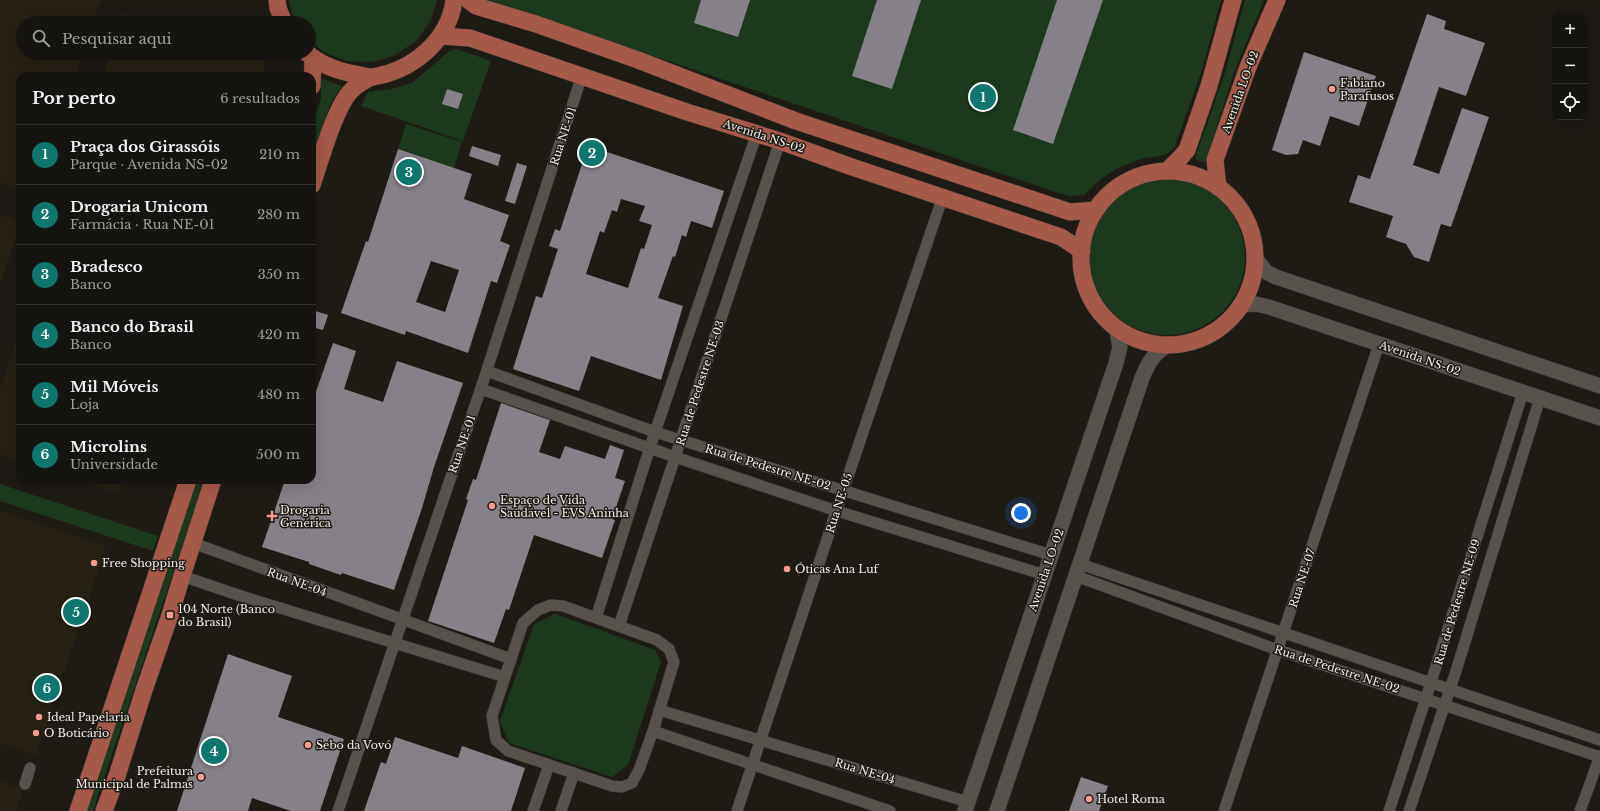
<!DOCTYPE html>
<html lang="pt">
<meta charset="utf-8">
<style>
:root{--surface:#161410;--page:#23211e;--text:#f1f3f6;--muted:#9e9e9f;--line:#353330;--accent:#0f766e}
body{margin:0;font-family:"Libre Baskerville",serif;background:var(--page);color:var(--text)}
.controls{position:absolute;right:12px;top:12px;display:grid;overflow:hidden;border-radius:8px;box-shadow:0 4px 16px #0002}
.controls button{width:36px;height:36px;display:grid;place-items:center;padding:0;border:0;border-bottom:1px solid var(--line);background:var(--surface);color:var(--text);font:20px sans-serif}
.you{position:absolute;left:1021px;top:513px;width:14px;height:14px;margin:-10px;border:3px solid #fff;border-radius:50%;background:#1a73e8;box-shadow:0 0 0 6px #1a73e833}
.badge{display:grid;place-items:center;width:26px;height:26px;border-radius:50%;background:var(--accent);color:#fff;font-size:13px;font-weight:700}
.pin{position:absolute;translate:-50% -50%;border:2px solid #fff;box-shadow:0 1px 4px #0006}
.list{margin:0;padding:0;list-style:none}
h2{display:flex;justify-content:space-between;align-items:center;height:52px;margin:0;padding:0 16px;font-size:17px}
h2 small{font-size:13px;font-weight:400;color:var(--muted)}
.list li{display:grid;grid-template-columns:26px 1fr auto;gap:12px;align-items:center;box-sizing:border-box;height:60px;padding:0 16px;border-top:1px solid var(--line)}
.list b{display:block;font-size:15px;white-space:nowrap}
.list p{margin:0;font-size:13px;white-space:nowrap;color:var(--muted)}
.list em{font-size:13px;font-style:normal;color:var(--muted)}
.icon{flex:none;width:22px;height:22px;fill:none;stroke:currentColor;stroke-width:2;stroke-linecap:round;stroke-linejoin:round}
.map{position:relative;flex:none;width:1600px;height:811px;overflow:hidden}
.search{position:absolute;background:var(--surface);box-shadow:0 4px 16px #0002;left:16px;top:16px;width:300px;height:44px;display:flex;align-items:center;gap:10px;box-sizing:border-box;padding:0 14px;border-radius:22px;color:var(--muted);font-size:15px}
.panel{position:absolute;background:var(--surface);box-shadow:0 4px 16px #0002;left:16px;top:72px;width:300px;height:412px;border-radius:12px}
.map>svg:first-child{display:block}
.built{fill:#272015}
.green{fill:#1c391d}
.building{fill:#868189;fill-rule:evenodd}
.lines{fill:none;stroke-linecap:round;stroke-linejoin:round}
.street-casing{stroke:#363431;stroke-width:12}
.secondary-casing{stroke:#363431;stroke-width:16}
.primary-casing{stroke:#363431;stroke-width:18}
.street{stroke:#57524b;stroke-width:11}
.secondary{stroke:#57524b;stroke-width:15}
.primary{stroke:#a5594a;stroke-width:17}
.poi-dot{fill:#f59c91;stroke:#1e1b15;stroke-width:1.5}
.labels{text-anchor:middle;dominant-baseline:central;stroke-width:3;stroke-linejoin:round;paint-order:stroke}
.poi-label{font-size:11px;fill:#efece8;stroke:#1e1b15;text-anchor:start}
.street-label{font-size:11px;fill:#efece8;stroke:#1e1b15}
</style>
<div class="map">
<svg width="1600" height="811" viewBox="0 0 1600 811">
<rect width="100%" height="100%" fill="#1e1b15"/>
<g class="built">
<polygon points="0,0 101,0 93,23 23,23 23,53 83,53 75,76 20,76 20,190 0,183"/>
<polygon points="124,13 153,23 121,23"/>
<polygon points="111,53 241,53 267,62 262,76 103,76"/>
<polygon points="0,214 20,221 20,226 0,285"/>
<polygon points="20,330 20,461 0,454 0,390"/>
<polygon points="78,480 124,480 119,494"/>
<polygon points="0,511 106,546 36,755 0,743"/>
<polygon points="0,781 24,789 16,811 0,811"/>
</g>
<g class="green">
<polygon points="289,0 437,0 431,20 417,40 396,55 372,62 346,61 323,52 309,39 309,23 298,23 292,13"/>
<polygon points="487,0 1221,0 1202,70 1175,147 1165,155 1140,159 1116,169 1101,179 1084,195 1069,196 1059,193"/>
<polygon points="1245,0 1264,0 1235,70 1205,162 1196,160 1196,155 1225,73"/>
<polygon points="457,49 491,61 463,141 361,106 368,92 392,89 412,83 451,50"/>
<polygon points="323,79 342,86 331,103 312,159 312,126 321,99 321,80"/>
<polygon points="406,124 462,142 454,168 398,149"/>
<circle cx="1167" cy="257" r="78"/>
<polygon points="193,480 204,480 93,811 83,811"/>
<polygon points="0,484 158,536 153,551 0,501"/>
<polygon points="555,614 655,650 661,662 628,765 612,777 509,743 500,721 534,624"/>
</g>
<g class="building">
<polygon points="701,0 750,0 738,37 694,23"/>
<polygon points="877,0 921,0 892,89 852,76"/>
<polygon points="1057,0 1103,0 1053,144 1013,130"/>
<polygon points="1427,14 1446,21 1444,29 1485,43 1466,96 1439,87 1413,165 1439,174 1462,108 1489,117 1451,227 1441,224 1429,262 1414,257 1406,244 1386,237 1393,216 1349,202 1358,175 1370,179"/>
<polygon points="1304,52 1376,76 1359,126 1330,116 1320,146 1303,140 1298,154 1286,155 1272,150"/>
<polygon points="447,89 463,94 458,109 442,104"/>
<polygon points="472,146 501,155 498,166 469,156"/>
<path d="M595,148L724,191L712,228L691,221L686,237L682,235L675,257L673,256L658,298L683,306L661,380L591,356L579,391L513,369L536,296L542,298L558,249L549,246L555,229L560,231L586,152ZM621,199L645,206L639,221L652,225L644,249L641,248L628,288L586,274L600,231L604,233L612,210L617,212Z"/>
<path d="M398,149L472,174L464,199L509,215L500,241L510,245L497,283L491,281L468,353L406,331L405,335L341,313L366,241L368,242ZM431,261L459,270L445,312L416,302Z"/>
<polygon points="517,163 527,166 515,204 505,201"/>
<polygon points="312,310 328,315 323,330 312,327"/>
<polygon points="333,343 356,351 344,389 383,402 397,361 463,383 434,467 422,508 394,590 342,573 341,575 332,572 309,564 309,562 262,547 285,480 312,480 312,403"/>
<polygon points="501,403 550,420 539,452 560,459 565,446 605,459 610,445 624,450 615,478 625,481 612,519 615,520 602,558 534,535 509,610 506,609 494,643 428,621 468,500 466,499 473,479 476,480"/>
<polygon points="228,654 292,676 278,717 344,739 320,811 291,811 252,798 248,811 177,811"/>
<polygon points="395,737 458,758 462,746 525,768 511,811 364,811 381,762 386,764"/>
<polygon points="1081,777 1108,786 1099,811 1069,811"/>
</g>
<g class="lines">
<g class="street-casing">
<g id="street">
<polyline points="487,371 655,432 1051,555"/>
<polyline points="481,389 675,457 837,511 1045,575"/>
<polyline points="193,543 511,659"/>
<polyline points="1080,564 1600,740"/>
<polyline points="182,576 241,596 505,677"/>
<polyline points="1076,576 1278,650 1600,757"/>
<polygon points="551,605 563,606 657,640 669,649 674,662 653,731 639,770 632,783 622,787 612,786 508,751 496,740 492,716 523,623 538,610"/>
<polyline points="596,618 650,447 757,133"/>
<polyline points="619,626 780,141"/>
<polyline points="659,710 968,802"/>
<polyline points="653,731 890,811"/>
<polyline points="25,784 30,768"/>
<polyline points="338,811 484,379 582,75"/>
<polyline points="533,811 549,765"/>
<polyline points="561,811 574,773"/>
<polyline points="737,811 843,491 943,196"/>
<polyline points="1224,811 1379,344"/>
<polyline points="1389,811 1426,698 1523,392"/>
<polyline points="1409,811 1456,671 1540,398"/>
<polyline points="1580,811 1600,756"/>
</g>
</g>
<g class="secondary-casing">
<g id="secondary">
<polyline points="1254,256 1266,272 1276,277 1600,386"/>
<polyline points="1240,305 1256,304 1269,307 1600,418"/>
<polyline points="965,811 1116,363 1120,347 1116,327"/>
<path d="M997,811L1142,378C1148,363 1154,352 1170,344"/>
</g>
</g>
<g class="primary-casing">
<g id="primary">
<polyline points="277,0 278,8 284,23"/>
<polyline points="468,0 476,6 536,24 638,60 796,121 1070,212 1096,210"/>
<polyline points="441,36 470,38 687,112 780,141 852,167 1061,237 1082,251"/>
<path d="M307,53C322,66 340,72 360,75C364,76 368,77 372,77C412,71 449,41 454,0"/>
<polyline points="312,86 313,59"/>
<polyline points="1167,171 1181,157 1187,150 1209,86 1233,0"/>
<circle cx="1168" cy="258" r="87"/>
<path d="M312,185C320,162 335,107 351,91C356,85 364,81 371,77"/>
<polyline points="1218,187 1215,160 1248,67 1277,0"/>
<polyline points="78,811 188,480"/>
<polyline points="104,811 117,776 144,690 170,615 182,576 213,480"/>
</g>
</g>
<use href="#street" class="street"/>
<use href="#secondary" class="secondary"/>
<use href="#primary" class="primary"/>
</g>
<g class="poi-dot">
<circle cx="1332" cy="89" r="4"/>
<circle cx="492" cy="506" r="4"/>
<path d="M270 510h4v4h4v4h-4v4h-4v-4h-4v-4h4z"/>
<circle cx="94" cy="563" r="4"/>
<circle cx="787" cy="569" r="4"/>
<rect x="166" y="611" width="8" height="8" rx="2"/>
<circle cx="39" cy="717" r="4"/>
<circle cx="36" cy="733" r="4"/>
<circle cx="308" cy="745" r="4"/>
<circle cx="201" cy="777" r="4"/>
<circle cx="1089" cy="799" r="4"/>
</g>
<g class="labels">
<g class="poi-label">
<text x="1340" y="83">Fabiano<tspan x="1340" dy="13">Parafusos</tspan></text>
<text x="500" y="500">Espaço de Vida<tspan x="500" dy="13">Saudável - EVS Aninha</tspan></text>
<text x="280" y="510">Drogaria<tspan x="280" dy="13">Genérica</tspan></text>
<text x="102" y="563">Free Shopping</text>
<text x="795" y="569">Óticas Ana Luf</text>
<text x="178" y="609">104 Norte (Banco<tspan x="178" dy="13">do Brasil)</tspan></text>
<text x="47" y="717">Ideal Papelaria</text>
<text x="44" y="733">O Boticário</text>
<text x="316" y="745">Sebo da Vovó</text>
<text x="193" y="771" text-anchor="end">Prefeitura<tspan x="193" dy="13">Municipal de Palmas</tspan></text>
<text x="1097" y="799">Hotel Roma</text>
</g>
<g class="street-label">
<text transform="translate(1240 92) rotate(-70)">Avenida LO-02</text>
<text transform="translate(563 136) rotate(-72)">Rua NE-01</text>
<text transform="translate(764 136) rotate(18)">Avenida NS-02</text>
<text transform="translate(1420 358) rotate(19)">Avenida NS-02</text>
<text transform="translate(700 383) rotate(-72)">Rua de Pedestre NE-03</text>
<text transform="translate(462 444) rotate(-71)">Rua NE-01</text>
<text transform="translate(768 467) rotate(17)">Rua de Pedestre NE-02</text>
<text transform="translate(839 503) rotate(-72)">Rua NE-05</text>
<text transform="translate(1046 570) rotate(-71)">Avenida LO-02</text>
<text transform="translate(1302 578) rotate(-72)">Rua NE-07</text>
<text transform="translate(297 582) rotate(20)">Rua NE-04</text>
<text transform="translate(1457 602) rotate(-73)">Rua de Pedestre NE-09</text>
<text transform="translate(1337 669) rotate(18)">Rua de Pedestre NE-02</text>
<text transform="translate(865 771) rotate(17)">Rua NE-04</text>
</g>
</g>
</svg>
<div class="controls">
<button>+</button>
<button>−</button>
<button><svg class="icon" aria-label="locate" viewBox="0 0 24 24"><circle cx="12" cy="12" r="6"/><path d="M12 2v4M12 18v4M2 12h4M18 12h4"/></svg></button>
</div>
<div class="you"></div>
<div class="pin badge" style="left:983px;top:97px">1</div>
<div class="pin badge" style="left:592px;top:153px">2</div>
<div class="pin badge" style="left:409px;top:172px">3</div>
<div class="pin badge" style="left:214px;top:751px">4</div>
<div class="pin badge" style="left:76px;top:612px">5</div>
<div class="pin badge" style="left:47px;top:688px">6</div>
<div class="search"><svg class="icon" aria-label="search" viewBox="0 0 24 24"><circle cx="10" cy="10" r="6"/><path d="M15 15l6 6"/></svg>Pesquisar aqui</div>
<section class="panel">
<h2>Por perto<small>6 resultados</small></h2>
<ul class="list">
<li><span class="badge">1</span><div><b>Praça dos Girassóis</b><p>Parque · Avenida NS-02</p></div><em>210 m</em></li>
<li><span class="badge">2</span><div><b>Drogaria Unicom</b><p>Farmácia · Rua NE-01</p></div><em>280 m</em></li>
<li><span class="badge">3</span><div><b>Bradesco</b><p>Banco</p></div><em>350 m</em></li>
<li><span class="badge">4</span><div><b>Banco do Brasil</b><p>Banco</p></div><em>420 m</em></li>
<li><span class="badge">5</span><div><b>Mil Móveis</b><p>Loja</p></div><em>480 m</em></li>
<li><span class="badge">6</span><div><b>Microlins</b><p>Universidade</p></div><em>500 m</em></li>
</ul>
</section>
</div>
